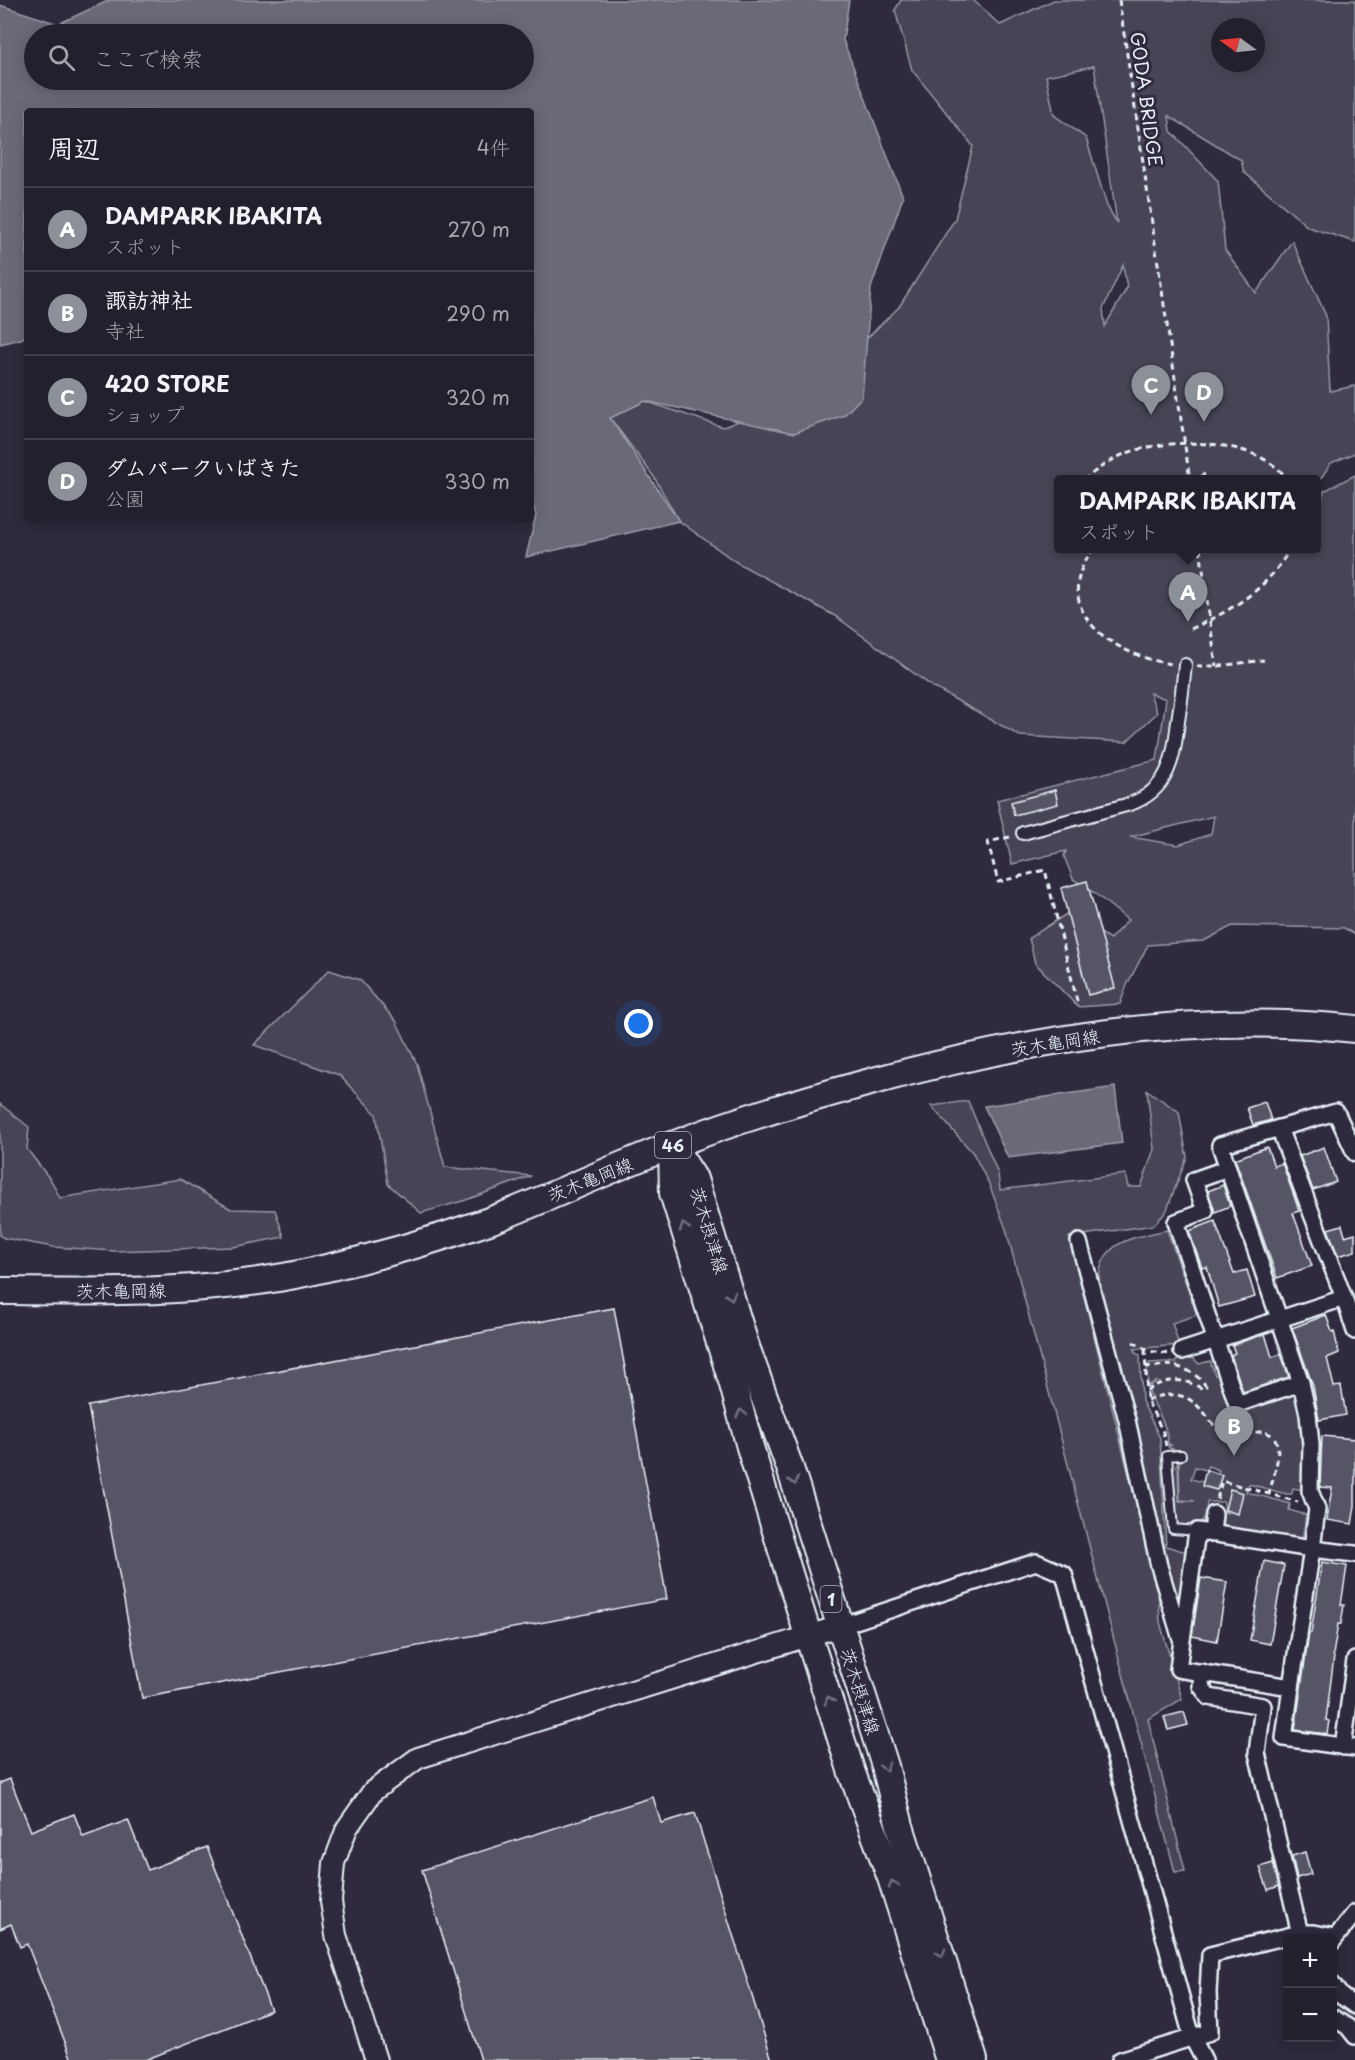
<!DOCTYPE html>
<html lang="ja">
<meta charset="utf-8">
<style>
:root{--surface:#23202e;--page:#2b2836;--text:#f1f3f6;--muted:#a3a3aa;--line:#403e4a;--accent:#8c9099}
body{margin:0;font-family:"Playpen Sans","Klee One",sans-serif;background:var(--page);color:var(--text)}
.controls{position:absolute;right:18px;bottom:18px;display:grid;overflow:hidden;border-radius:6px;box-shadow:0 3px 15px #0003}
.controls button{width:54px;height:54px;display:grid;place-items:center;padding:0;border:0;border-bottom:2px solid var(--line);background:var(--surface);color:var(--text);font:30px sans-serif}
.compass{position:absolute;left:1211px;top:18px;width:54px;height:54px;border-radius:50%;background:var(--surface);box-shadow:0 3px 15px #0003;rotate:285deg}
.you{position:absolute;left:639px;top:1024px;width:21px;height:21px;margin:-15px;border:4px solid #fff;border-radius:50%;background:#1a73e8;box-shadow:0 0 0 9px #1a73e833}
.badge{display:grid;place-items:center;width:39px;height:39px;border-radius:50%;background:var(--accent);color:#fff;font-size:20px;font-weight:700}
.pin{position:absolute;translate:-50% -50px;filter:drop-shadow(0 2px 3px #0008)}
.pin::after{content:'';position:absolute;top:32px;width:21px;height:18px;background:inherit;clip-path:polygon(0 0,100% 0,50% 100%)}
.popup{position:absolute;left:1054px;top:475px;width:267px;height:78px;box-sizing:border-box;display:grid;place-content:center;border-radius:6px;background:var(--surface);filter:drop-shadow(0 2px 4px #0005);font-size:20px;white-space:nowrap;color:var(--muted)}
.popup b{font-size:22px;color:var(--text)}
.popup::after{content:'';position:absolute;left:50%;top:100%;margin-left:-12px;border:12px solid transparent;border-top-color:var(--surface)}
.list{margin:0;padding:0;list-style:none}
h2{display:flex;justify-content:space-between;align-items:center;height:78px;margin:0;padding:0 24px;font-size:26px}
h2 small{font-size:20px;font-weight:400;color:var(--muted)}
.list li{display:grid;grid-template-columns:39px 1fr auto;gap:18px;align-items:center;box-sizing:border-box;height:84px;padding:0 24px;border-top:2px solid var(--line)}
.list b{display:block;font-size:22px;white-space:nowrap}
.list p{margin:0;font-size:20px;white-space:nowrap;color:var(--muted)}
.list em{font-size:20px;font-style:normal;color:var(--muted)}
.icon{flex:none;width:33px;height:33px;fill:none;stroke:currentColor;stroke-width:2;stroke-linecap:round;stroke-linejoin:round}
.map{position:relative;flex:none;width:1355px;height:2060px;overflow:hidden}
.search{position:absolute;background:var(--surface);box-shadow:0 3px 15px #0003;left:24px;top:24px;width:510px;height:66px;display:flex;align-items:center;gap:15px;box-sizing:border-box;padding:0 21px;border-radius:33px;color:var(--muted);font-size:22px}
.panel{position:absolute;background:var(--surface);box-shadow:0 3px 15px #0003;left:24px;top:108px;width:510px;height:414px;border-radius:6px}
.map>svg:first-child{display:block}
.green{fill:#464455;stroke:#979aa6;stroke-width:1.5;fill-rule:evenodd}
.water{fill:#696978;stroke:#9c9fab;stroke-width:1.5;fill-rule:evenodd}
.building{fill:#575565;stroke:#e8f1f8;stroke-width:1.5}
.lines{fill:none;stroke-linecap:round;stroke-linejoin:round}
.service-casing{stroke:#e8f1f8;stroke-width:12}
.pedestrian-casing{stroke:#e8f1f8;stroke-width:16}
.minor-casing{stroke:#e8f1f8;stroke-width:20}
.tertiary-casing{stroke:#e8f1f8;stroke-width:24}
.primary-casing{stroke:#e8f1f8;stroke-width:30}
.path{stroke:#e8f1f8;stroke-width:3;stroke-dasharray:6 4.5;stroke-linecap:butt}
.service{stroke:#2f2a3d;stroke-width:8}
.pedestrian{stroke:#2f2a3d;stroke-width:12}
.minor{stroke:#2f2a3d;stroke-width:15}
.tertiary{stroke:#2f2a3d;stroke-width:20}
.primary{stroke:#2f2a3d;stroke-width:26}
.oneway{stroke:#70707e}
.labels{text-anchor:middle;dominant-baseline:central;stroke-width:6;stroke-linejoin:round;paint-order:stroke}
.shield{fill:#2f2a3d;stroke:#b0b5c0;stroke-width:1.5}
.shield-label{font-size:16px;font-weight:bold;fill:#e8f1f8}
.street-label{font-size:18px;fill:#e8f1f8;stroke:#2f2a3d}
</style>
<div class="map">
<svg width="1355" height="2060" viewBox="0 0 1355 2060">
<rect width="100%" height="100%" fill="#2f2a3d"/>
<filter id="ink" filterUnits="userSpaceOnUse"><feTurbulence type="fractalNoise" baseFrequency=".0167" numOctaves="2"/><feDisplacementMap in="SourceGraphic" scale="12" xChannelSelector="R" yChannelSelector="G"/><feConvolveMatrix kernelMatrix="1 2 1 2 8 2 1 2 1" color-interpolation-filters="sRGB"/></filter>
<g filter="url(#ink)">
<g class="green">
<path d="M901,0H973L1000,25L1054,0H1355V242L1308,227L1244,172L1241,160L1169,116L1171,131L1218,181L1225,250L1256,293L1292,241L1326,316L1330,391L1355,386V453L1331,463L1317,484V480H1059V548H1317V516L1324,491L1355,475V935L1344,928L1232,926L1204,941L1148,945L1127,985L1120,1004L1078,1007L1035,963L1029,938L1068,913L1110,939L1128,920L1093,892L1073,879L1064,856L1066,851L1012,864L997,800L1157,760L1166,699L1150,693L1157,713L1126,742L1020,736L933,687L835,616L736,562L679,521L654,477L610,418L645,401L723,427L808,395L899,307L955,219L973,146L912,70L895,10ZM1220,27H1256V63H1220ZM1094,66L1117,223L1107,206L1086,138L1054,115L1046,76ZM1123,265L1127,288L1105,326L1103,309ZM1214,816L1211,834L1178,845L1130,837Z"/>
<polygon points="329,970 360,980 396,1021 417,1064 445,1167 531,1176 466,1200 421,1213 388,1184 376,1114 339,1075 254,1045"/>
<polygon points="1147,1090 1179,1112 1187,1157 1166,1212 1154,1225 1069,1237 1158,1590 1160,1622 1182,1699 1148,1719 1185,1871 1175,1872 1006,1229 989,1184 973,1153 931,1106 968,1101 998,1174 1000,1190 1125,1174 1128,1187 1141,1187 1154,1149"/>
<polygon points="0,1104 29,1127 27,1149 52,1182 60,1198 180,1179 231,1209 275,1210 284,1237 233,1247 114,1251 53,1247 4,1238 0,1235"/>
<path d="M1167,1230L1197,1315L1172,1323L1179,1345L1134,1349L1135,1353L1140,1355L1142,1401L1160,1438L1166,1546L1186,1552L1179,1612H1177L1099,1283C1099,1240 1133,1238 1167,1230Z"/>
<path d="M1185,1357L1193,1358L1199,1364L1210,1361L1215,1375L1219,1374L1232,1412L1297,1393L1304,1430V1490L1293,1488L1292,1494H1286L1249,1484L1246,1492L1284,1502L1290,1504L1289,1510L1306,1515L1302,1540L1222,1530L1223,1512L1228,1513L1224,1511V1502H1207C1206,1526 1198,1526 1176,1525L1173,1469L1178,1462L1179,1501H1195L1180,1500L1179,1463L1184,1458L1186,1452L1169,1448L1168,1446L1172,1445L1168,1444C1168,1423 1153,1408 1148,1387L1157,1381L1148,1386L1147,1370L1149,1363L1166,1362L1176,1363V1361ZM1208,1466L1219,1470L1218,1474L1222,1475L1218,1486H1215L1214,1489L1203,1486V1482L1191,1479L1195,1467L1206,1470Z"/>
</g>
<g class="water">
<path d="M110,0H849L843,40L903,197L871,288L862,397L844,415L794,433L645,401L610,418L679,521L526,557L536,515L531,498V111H27V335L21,339L0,344V5L58,24ZM34,34H524V80H34Z"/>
<polygon points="1115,1087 1122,1143 1008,1158 984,1106"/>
</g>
<g class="building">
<polygon points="1055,790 1058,804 1014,815 1011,802"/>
<polygon points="1087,881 1115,988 1088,995 1061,888"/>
<polygon points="1265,1102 1271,1120 1253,1125 1247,1108"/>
<polygon points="1267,1147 1274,1166 1282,1163 1294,1196 1299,1211 1293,1213 1312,1266 1277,1278 1235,1159"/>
<polygon points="1324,1147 1336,1182 1313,1190 1300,1156"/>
<polygon points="1223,1185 1230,1206 1215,1212 1208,1191"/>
<polygon points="1215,1221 1234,1274 1247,1270 1255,1297 1219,1307 1207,1267 1202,1268 1189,1231"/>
<polygon points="1342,1225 1345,1236 1355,1233 1355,1251 1338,1256 1328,1229"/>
<polygon points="614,1308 667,1599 142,1698 88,1406"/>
<polygon points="1326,1315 1332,1332 1334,1331 1339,1353 1327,1358 1334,1387 1341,1386 1346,1415 1319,1420 1313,1386 1292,1328"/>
<polygon points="1265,1334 1272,1357 1281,1354 1289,1377 1243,1392 1231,1355 1235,1353 1232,1345"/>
<polygon points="1322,1436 1355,1439 1355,1506 1352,1524 1327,1520 1332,1488 1320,1487"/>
<polygon points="1206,1470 1222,1475 1217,1490 1202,1486"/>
<polygon points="1230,1489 1243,1493 1238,1514 1225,1510"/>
<polygon points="1264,1561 1284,1565 1270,1644 1250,1640"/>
<polygon points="1322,1562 1347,1566 1341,1605 1344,1605 1341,1624 1338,1624 1333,1655 1334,1656 1326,1720 1329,1721 1327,1734 1295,1730 1309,1633 1311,1633"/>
<polygon points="1201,1578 1227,1582 1217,1641 1192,1636"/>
<polygon points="1184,1712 1188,1725 1168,1730 1164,1717"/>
<polygon points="10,1779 31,1831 74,1814 83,1837 128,1820 148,1870 207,1847 271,2010 145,2060 72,2060 27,1944 20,1947 11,1924 0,1929 0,1783"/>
<polygon points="653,1797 661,1823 695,1813 772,2060 481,2060 422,1870"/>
<polygon points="1305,1852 1311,1874 1297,1878 1292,1856"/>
<polygon points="1273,1863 1279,1886 1268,1890 1260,1867"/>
</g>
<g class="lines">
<g class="service-casing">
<polyline id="service" points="1181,1455 1167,1456 1173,1529 1197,1531"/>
</g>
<g class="pedestrian-casing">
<path id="pedestrian" d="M1023,833L1130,804C1169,790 1174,758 1178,721C1181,703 1183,684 1185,665"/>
</g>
<g class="minor-casing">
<g id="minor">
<polyline points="1279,1128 1344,1298"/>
<polyline points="1355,1153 1336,1112 1220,1145 1301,1383 1308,1414 1311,1445 1310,1491 1317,1509 1312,1549 1197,1531 1178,1669 1291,1687 1284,1738 1355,1748"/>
<polyline points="1228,1168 1194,1180 1205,1211 1176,1222 1237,1404 1301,1383"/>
<polyline points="1079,1242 1127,1420 1159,1566 1180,1636"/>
<polyline points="1182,1351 1344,1298 1355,1331"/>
<polyline points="1212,1534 1214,1514"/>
<polyline points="840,1626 1036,1562 1064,1574 1192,2037 1204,2060"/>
<polyline points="1202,1672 1201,1686 1209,1697 1263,1706 1257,1753 1301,1938"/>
<polyline points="1291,1687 1312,1549 1355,1554"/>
<polyline points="1343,1747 1355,1660"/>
<polyline points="1332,1942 1355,1913"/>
<polyline points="1332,1984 1341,1996 1355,2006"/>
<polyline points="1332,2017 1348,2027 1355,2036"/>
<polyline points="1120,2060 1210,2032 1208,1993 1210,1955 1300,1933 1314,1933 1335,1937"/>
</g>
</g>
<g class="tertiary-casing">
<polyline id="tertiary" points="376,2060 336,1935 331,1901 334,1863 347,1828 373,1791 418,1758 840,1626"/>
</g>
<g class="primary-casing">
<g id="primary">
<polyline points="672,1145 694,1179 746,1347 790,1468 885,1766 900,1826 974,2060"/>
<polyline points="672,1145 673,1193 732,1381 750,1447 808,1635 852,1773 891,1878 949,2060"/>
<path d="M0,1291C105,1292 211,1294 314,1271C373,1258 432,1241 489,1221C550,1198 609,1169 670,1146C735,1120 803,1100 870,1082C1028,1039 1192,1011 1355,1029"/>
</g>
</g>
<g class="path">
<polyline points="1119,0 1190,480"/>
<path d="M1083,480C1097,470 1111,459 1127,453C1171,437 1258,437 1288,480"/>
<polyline points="1191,480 1205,474"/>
<path d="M1094,548C1045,610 1115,657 1173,664"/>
<polyline points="1200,548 1216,666"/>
<path d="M1191,629C1230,611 1269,589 1290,548"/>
<polyline points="1197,666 1219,666 1264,660"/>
<polyline points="1010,837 988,842 998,882 1045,870 1078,1005"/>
<polyline points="1133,1342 1149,1351 1169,1354"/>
<polyline points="1145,1350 1147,1400 1163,1432 1166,1446"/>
<path d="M1145,1366C1152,1368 1157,1366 1164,1365C1180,1365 1197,1373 1206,1386L1203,1389C1182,1377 1166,1378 1146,1391"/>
<path d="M1147,1400C1178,1389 1191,1395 1210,1420C1215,1427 1219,1434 1227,1436C1243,1441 1263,1422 1275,1439C1283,1451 1272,1481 1269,1494"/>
<polyline points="1217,1499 1222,1481 1298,1502"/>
</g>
<use href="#service" class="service"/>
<use href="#pedestrian" class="pedestrian"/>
<use href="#minor" class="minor"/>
<use href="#tertiary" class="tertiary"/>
<use href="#primary" class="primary"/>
</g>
<defs><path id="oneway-chevron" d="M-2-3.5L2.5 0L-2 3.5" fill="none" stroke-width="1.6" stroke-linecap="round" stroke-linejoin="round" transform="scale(1.5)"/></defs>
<g class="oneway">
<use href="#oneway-chevron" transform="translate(684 1227) rotate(-108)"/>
<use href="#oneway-chevron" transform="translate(731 1296) rotate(73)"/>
<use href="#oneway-chevron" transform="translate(741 1413) rotate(-105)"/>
<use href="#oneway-chevron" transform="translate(794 1481) rotate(72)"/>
<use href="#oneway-chevron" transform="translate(829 1700) rotate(-108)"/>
<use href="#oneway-chevron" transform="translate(885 1767) rotate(74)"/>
<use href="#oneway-chevron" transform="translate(893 1884) rotate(-108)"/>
<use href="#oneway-chevron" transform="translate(941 1953) rotate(73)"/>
</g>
</g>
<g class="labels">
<g class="shield">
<rect x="655" y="1132" width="36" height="26" rx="4.5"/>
<rect x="820.5" y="1586" width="21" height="26" rx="4.5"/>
</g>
<g class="shield-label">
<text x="673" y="1145">46</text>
<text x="831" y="1599">1</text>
</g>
<g class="street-label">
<text transform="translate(1147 99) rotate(82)">GODA BRIDGE</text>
<text transform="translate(1055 1042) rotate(-9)">茨木亀岡線</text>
<text transform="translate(590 1179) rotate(-22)">茨木亀岡線</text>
<text transform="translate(710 1230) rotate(73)">茨木摂津線</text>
<text transform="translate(121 1290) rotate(-1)">茨木亀岡線</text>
<text transform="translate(861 1691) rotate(72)">茨木摂津線</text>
</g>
</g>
</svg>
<div class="controls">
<button>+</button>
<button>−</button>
</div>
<svg class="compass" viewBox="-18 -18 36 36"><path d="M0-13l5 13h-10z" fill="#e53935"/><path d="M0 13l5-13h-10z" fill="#a3a3aa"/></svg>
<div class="you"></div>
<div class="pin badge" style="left:1188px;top:622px">A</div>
<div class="popup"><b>DAMPARK IBAKITA</b>スポット</div>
<div class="pin badge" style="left:1234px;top:1456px">B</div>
<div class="pin badge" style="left:1151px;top:415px">C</div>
<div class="pin badge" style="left:1204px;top:422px">D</div>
<div class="search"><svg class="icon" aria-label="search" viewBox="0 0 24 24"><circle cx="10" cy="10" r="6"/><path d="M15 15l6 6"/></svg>ここで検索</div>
<section class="panel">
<h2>周辺<small>4件</small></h2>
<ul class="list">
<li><span class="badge">A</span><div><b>DAMPARK IBAKITA</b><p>スポット</p></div><em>270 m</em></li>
<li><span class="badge">B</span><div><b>諏訪神社</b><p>寺社</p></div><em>290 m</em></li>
<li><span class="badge">C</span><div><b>420 STORE</b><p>ショップ</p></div><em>320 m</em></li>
<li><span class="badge">D</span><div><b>ダムパークいばきた</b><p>公園</p></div><em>330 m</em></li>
</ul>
</section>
</div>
